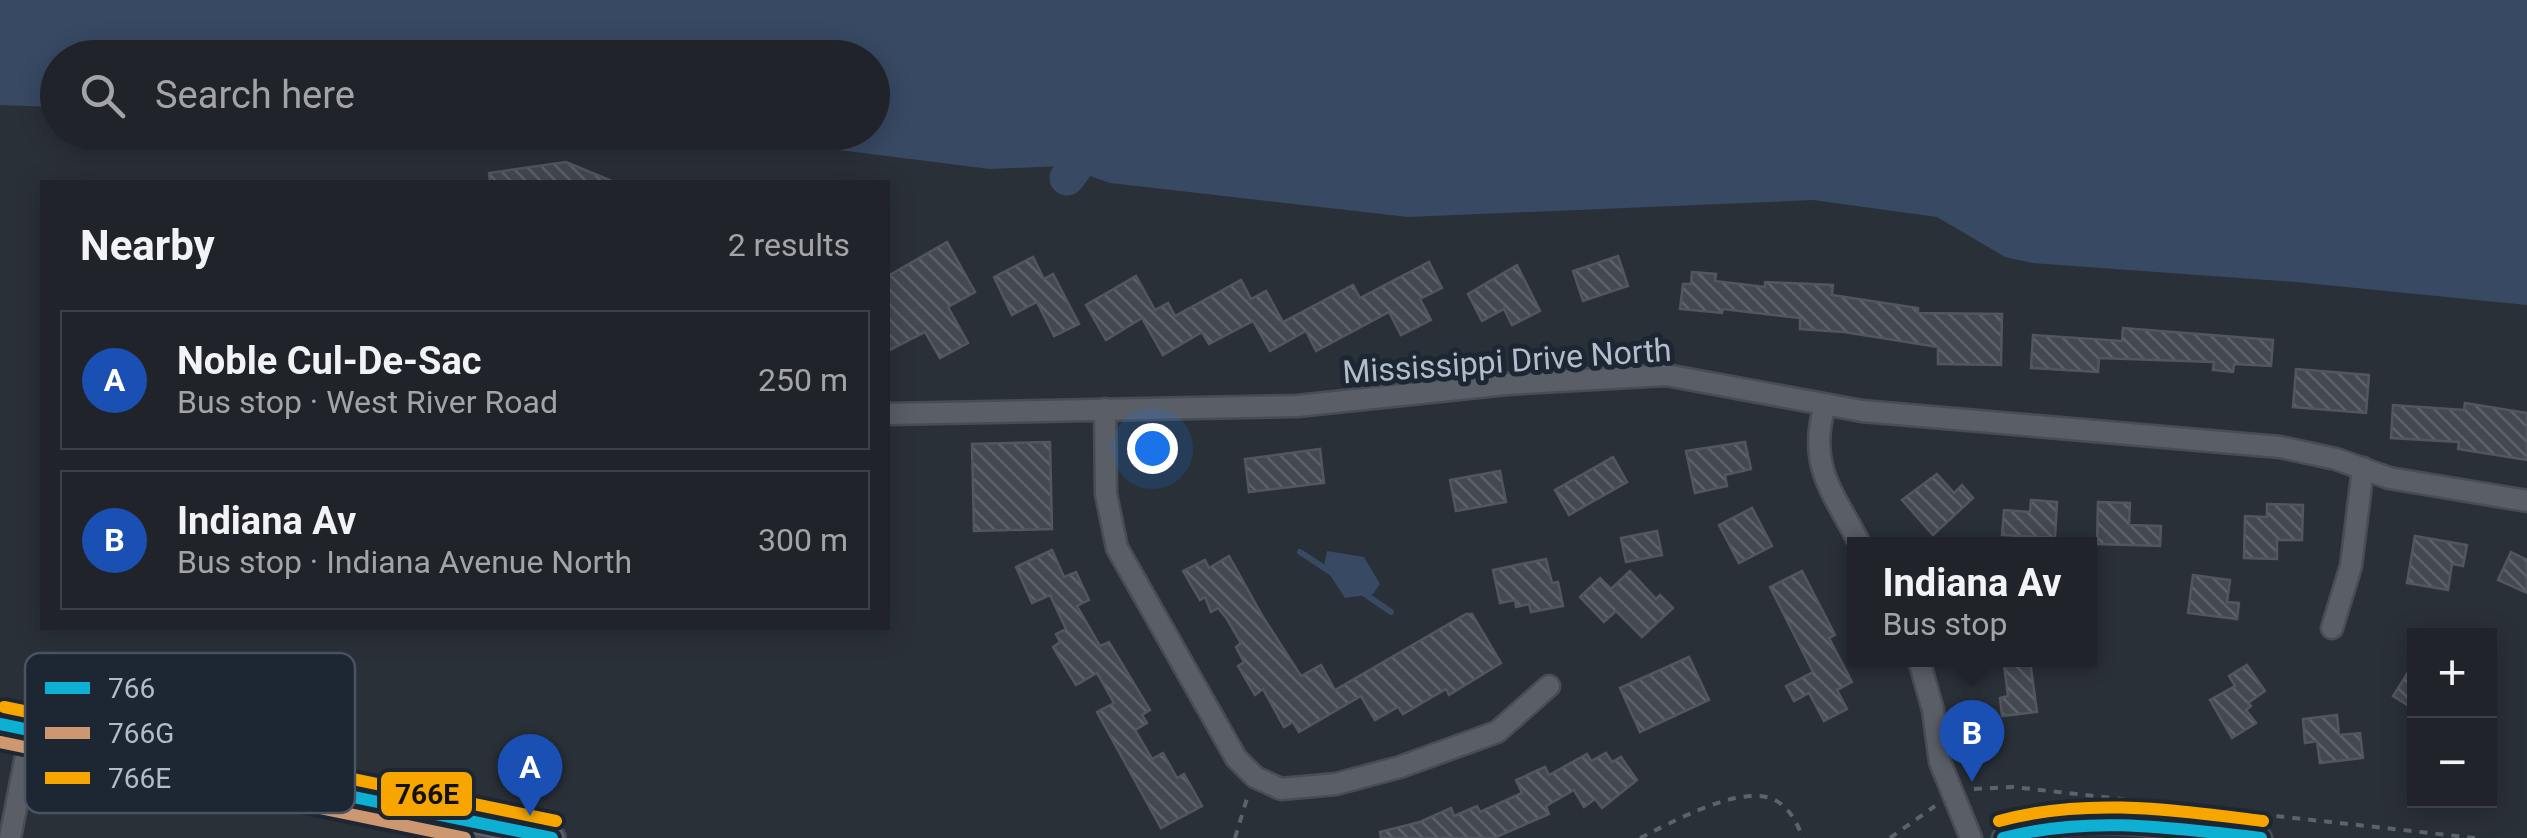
<!DOCTYPE html>
<meta charset="utf-8">
<style>
:root{--surface:#20242a;--page:#282c32;--text:#f1f3f6;--muted:#a2a4a8;--line:#3d4147;--accent:#848b96}
body{margin:0;font-family:Roboto,sans-serif;background:var(--page);color:var(--text)}
.controls{position:absolute;right:30px;bottom:30px;display:grid;overflow:hidden;border-radius:0px;box-shadow:0 5px 25px #0003}
.controls button{width:90px;height:90px;display:grid;place-items:center;padding:0;border:0;border-bottom:2px solid var(--line);background:var(--surface);color:var(--text);font:50px sans-serif}
.you{position:absolute;left:1152px;top:448px;width:35px;height:35px;margin:-25px;border:8px solid #fff;border-radius:50%;background:#1a73e8;box-shadow:0 0 0 15px #1a73e833}
.badge{display:grid;place-items:center;width:65px;height:65px;border-radius:50%;background:var(--accent);color:#fff;font-size:32px;font-weight:700}
.pin{position:absolute;translate:-50% -82px;filter:drop-shadow(0 2px 5px #0008)}
.pin::after{content:'';position:absolute;top:52px;width:35px;height:30px;background:inherit;clip-path:polygon(0 0,100% 0,50% 100%)}
.popup{position:absolute;left:1847px;top:537px;width:250px;height:130px;box-sizing:border-box;display:grid;place-content:center;border-radius:0px;background:var(--surface);filter:drop-shadow(0 2px 8px #0005);font-size:32px;white-space:nowrap;color:var(--muted)}
.popup b{font-size:38px;color:var(--text)}
.popup::after{content:'';position:absolute;left:50%;top:100%;margin-left:-20px;border:20px solid transparent;border-top-color:var(--surface)}
.list{margin:0;padding:0;list-style:none}
h2{display:flex;justify-content:space-between;align-items:center;height:130px;margin:0;padding:0 40px;font-size:42px}
h2 small{font-size:32px;font-weight:400;color:var(--muted)}
.list li{display:grid;grid-template-columns:65px 1fr auto;gap:30px;align-items:center;box-sizing:border-box;height:140px;margin:0 20px 20px;padding:0 20px;border:2px solid var(--line);border-radius:0px}
.list b{display:block;font-size:38px;white-space:nowrap}
.list p{margin:0;font-size:32px;white-space:nowrap;color:var(--muted)}
.list em{font-size:32px;font-style:normal;color:var(--muted)}
.icon{flex:none;width:55px;height:55px;fill:none;stroke:currentColor;stroke-width:2;stroke-linecap:round;stroke-linejoin:round}
.map{position:relative;flex:none;width:2527px;height:838px;overflow:hidden}
.search{position:absolute;background:var(--surface);box-shadow:0 5px 25px #0003;left:40px;top:40px;width:850px;height:110px;display:flex;align-items:center;gap:25px;box-sizing:border-box;padding:0 35px;border-radius:55px;color:var(--muted);font-size:38px}
.panel{position:absolute;background:var(--surface);box-shadow:0 5px 25px #0003;left:40px;top:180px;width:850px;height:450px;border-radius:0px}
.map>svg:first-child{display:block}
.water{fill:#384963}
.lines{fill:none;stroke-linecap:round;stroke-linejoin:round}
.stream{stroke:#384963;stroke-width:6}
.river{stroke:#384963;stroke-width:35}
.building{fill:url(#building-back-hatch);stroke:#52575f;stroke-width:2.5}
.minor-casing{stroke:#484c53;stroke-width:25}
.major-casing{stroke:#484c55;stroke-width:30}
.path{stroke:#5d636a;stroke-width:4;stroke-dasharray:8 8;stroke-linecap:butt}
.minor{stroke:#5a5e66;stroke-width:20}
.major{stroke:#5c6168;stroke-width:25}
.bus-1-casing{stroke:#1d2633;stroke-width:20}
.bus-2-casing{stroke:#1d2633;stroke-width:20}
.bus-3-casing{stroke:#1d2633;stroke-width:20}
.bus-1{stroke:#0dafd3;stroke-width:12}
.bus-2{stroke:#cd976f;stroke-width:12}
.bus-3{stroke:#f7a600;stroke-width:12}
.labels{text-anchor:middle;dominant-baseline:central;stroke-width:10;stroke-linejoin:round;paint-order:stroke}
.street-label{font-size:32px;fill:#b4bcc9;stroke:#1d2633}
.key{fill:#1d2633;stroke:#4a5360;stroke-width:2.5}
.key-label{font-size:28px;fill:#b4bcc9}
.line-badge{stroke:#1d2633;stroke-width:4}
.pale-badge-label{font-size:28px;text-anchor:middle;font-weight:bold;fill:#111}
</style>
<div class="map">
<svg width="2527" height="838" viewBox="0 0 2527 838">
<defs>
<pattern id="building-back-hatch" width="6" height="6" patternUnits="userSpaceOnUse" patternTransform="scale(2.5)"><rect width="6" height="6" fill="#444950"/><path d="M-1 5l2 2M0 0l6 6M5-1l2 2" fill="none" stroke="#5d6168"/></pattern>
</defs>
<rect width="100%" height="100%" fill="#2a3038"/>
<g class="water">
<polygon points="0,0 2527,0 2527,305 2296,282 2032,263 2005,257 1937,217 1813,200 1408,217 1110,183 1062,166 990,169 704,133 872,132 872,58 58,58 57,107 0,105"/>
<polygon points="1327,551 1364,557 1380,584 1373,594 1345,598 1324,566"/>
</g>
<g class="lines">
<g class="stream">
<polyline points="1300,552 1332,573"/>
<polyline points="1359,590 1391,612"/>
</g>
<polyline class="river" points="1067,178 1102,131"/>
</g>
<g class="building">
<polygon points="566,162 614,182 490,182 489,173"/>
<polygon points="947,242 975,292 948,307 968,343 940,358 925,332 888,351 888,276"/>
<polygon points="1618,256 1628,286 1583,301 1573,271"/>
<polygon points="1033,257 1044,279 1053,274 1079,324 1054,336 1037,302 1012,315 994,277"/>
<polygon points="1429,262 1442,288 1420,299 1431,320 1401,335 1389,312 1316,351 1306,331 1270,351 1253,321 1209,344 1202,332 1163,355 1142,318 1106,340 1086,305 1136,276 1155,310 1168,303 1175,316 1241,280 1251,299 1266,291 1283,322 1353,285 1360,298"/>
<polygon points="1517,265 1540,311 1512,325 1504,309 1482,321 1468,294"/>
<polygon points="1692,272 1716,274 1715,281 1765,287 1765,282 1833,285 1832,295 1918,308 1918,313 2002,314 2001,365 1938,364 1938,347 1844,332 1800,329 1800,318 1723,309 1722,313 1680,309 1683,284 1691,284"/>
<polygon points="2123,328 2273,340 2271,366 2234,364 2233,372 2213,370 2214,362 2099,358 2098,372 2031,368 2033,335 2122,341"/>
<polygon points="2296,369 2369,375 2366,413 2293,407"/>
<polygon points="2465,403 2527,413 2527,460 2458,449 2459,442 2391,438 2393,405 2464,410"/>
<polygon points="1050,442 1052,529 974,531 972,444"/>
<polygon points="1745,442 1751,469 1725,475 1727,486 1695,493 1686,451"/>
<polygon points="1320,449 1324,483 1249,492 1245,459"/>
<polygon points="1613,457 1627,482 1569,515 1555,490"/>
<polygon points="1500,471 1506,502 1456,511 1450,480"/>
<polygon points="1937,474 1954,493 1962,485 1973,498 1933,535 1902,500"/>
<polygon points="2031,500 2057,502 2055,538 2002,535 2004,510 2030,512"/>
<polygon points="2098,502 2130,503 2129,525 2161,526 2160,546 2097,544"/>
<polygon points="2267,504 2303,505 2302,540 2277,540 2277,559 2244,558 2245,516 2267,517"/>
<polygon points="1752,508 1772,546 1739,563 1719,525"/>
<polygon points="1657,531 1662,555 1626,562 1621,538"/>
<polygon points="2415,536 2467,545 2463,566 2452,564 2448,590 2407,583"/>
<polygon points="1052,550 1064,577 1076,572 1089,600 1077,606 1100,646 1109,642 1150,710 1142,715 1147,723 1135,730 1152,759 1163,753 1177,778 1184,774 1202,806 1161,828 1097,712 1114,703 1097,673 1076,685 1053,647 1060,642 1056,634 1066,629 1050,595 1032,603 1016,567"/>
<polygon points="2511,552 2527,560 2527,593 2498,580"/>
<polygon points="1229,556 1263,617 1301,676 1321,665 1335,690 1466,614 1472,614 1501,663 1449,695 1446,689 1403,714 1398,707 1375,720 1361,696 1299,732 1293,722 1284,727 1263,689 1255,695 1238,666 1244,662 1236,647 1241,643 1227,619 1218,608 1211,612 1205,597 1200,600 1183,571 1205,560 1209,568"/>
<polygon points="1546,559 1552,583 1558,582 1563,606 1531,612 1529,604 1516,607 1515,600 1500,603 1493,570"/>
<polygon points="1630,571 1656,599 1660,595 1673,608 1642,637 1616,611 1604,622 1580,597 1600,578 1611,589"/>
<polygon points="1802,571 1835,635 1829,638 1852,682 1837,690 1847,709 1824,721 1809,693 1794,701 1786,686 1813,672 1770,587"/>
<polygon points="2193,575 2230,580 2227,602 2239,603 2237,619 2188,613"/>
<polygon points="1689,657 1709,700 1640,732 1620,688"/>
<polygon points="2030,661 2037,712 2002,716 2000,698 2008,696 2004,664"/>
<polygon points="2414,663 2414,709 2393,696"/>
<polygon points="2247,665 2265,691 2248,703 2251,706 2246,710 2256,723 2232,738 2210,700 2235,686 2229,676"/>
<polygon points="2337,715 2339,735 2360,733 2363,758 2320,763 2317,741 2305,743 2303,719"/>
<polygon points="1606,753 1612,762 1621,757 1637,780 1602,808 1595,799 1584,807 1574,790 1546,806 1549,814 1494,838 1381,838 1380,832 1420,822 1451,808 1454,816 1477,806 1480,812 1522,793 1516,780 1545,767 1549,775 1587,754 1591,761"/>
</g>
<g class="lines">
<g class="minor-casing">
<g id="minor">
<path d="M1825,405C1807,466 1833,492 1860,544"/>
<polyline points="1105,409 1106,494 1117,548 1236,758 1255,777 1281,789 1336,784 1400,767 1497,732 1549,686"/>
<polyline points="888,414 1297,406 1507,384 1666,375 1862,411 2280,447 2336,459 2389,478 2527,501"/>
<polyline points="2332,628 2351,566 2363,468"/>
<polyline points="1919,660 1933,710 1940,762 1971,838"/>
<polyline points="10,838 31,730"/>
<path d="M2003,838C2087,810 2175,829 2261,838"/>
</g>
</g>
<g class="major-casing">
<polyline id="major" points="0,724 552,838"/>
</g>
<g class="path">
<polyline points="1974,789 2013,787 2475,838"/>
<polyline points="1235,838 1248,795"/>
<path d="M1640,838C1671,823 1741,783 1775,800C1790,808 1797,823 1803,838"/>
<polyline points="1890,838 1935,806"/>
</g>
<use href="#minor" class="minor"/>
<use href="#major" class="major"/>
<g class="bus-1-casing">
<g id="bus-1">
<polyline points="0,724 552,838"/>
<path d="M2003,838C2090,815 2173,828 2261,838"/>
</g>
</g>
<g class="bus-2-casing">
<polyline id="bus-2" points="0,742 465,838"/>
</g>
<g class="bus-3-casing">
<g id="bus-3">
<polyline points="4,707 556,821"/>
<path d="M1999,821C2087,797 2173,810 2263,821"/>
</g>
</g>
<use href="#bus-1" class="bus-1"/>
<use href="#bus-2" class="bus-2"/>
<use href="#bus-3" class="bus-3"/>
</g>
<g class="labels">
<g class="street-label">
<text transform="translate(1507 361) rotate(-4)">Mississippi Drive North</text>
</g>
</g>
<rect x="25" y="653" width="330" height="160" rx="15" class="key"/>
<rect x="45" y="682" width="45" height="12" fill="#0dafd3"/>
<rect x="45" y="727" width="45" height="12" fill="#cd976f"/>
<rect x="45" y="772" width="45" height="12" fill="#f7a600"/>
<g class="key-label">
<text x="108" y="698">766</text>
<text x="108" y="743">766G</text>
<text x="108" y="788">766E</text>
</g>
<rect class="line-badge" x="379" y="770" width="95" height="48" rx="10" fill="#f7a600"/>
<g class="pale-badge-label">
<text x="427" y="804">766E</text>
</g>
</svg>
<div class="controls">
<button>+</button>
<button>−</button>
</div>
<div class="you"></div>
<div class="pin badge" style="left:530px;top:816px;background:#1a4fb4">A</div>
<div class="pin badge" style="left:1972px;top:782px;background:#1a4fb4">B</div>
<div class="popup"><b>Indiana Av</b>Bus stop</div>
<div class="search"><svg class="icon" aria-label="search" viewBox="0 0 24 24"><circle cx="10" cy="10" r="6"/><path d="M15 15l6 6"/></svg>Search here</div>
<section class="panel">
<h2>Nearby<small>2 results</small></h2>
<ul class="list">
<li><span class="badge" style="background:#1a4fb4">A</span><div><b>Noble Cul-De-Sac</b><p>Bus stop · West River Road</p></div><em>250 m</em></li>
<li><span class="badge" style="background:#1a4fb4">B</span><div><b>Indiana Av</b><p>Bus stop · Indiana Avenue North</p></div><em>300 m</em></li>
</ul>
</section>
</div>
